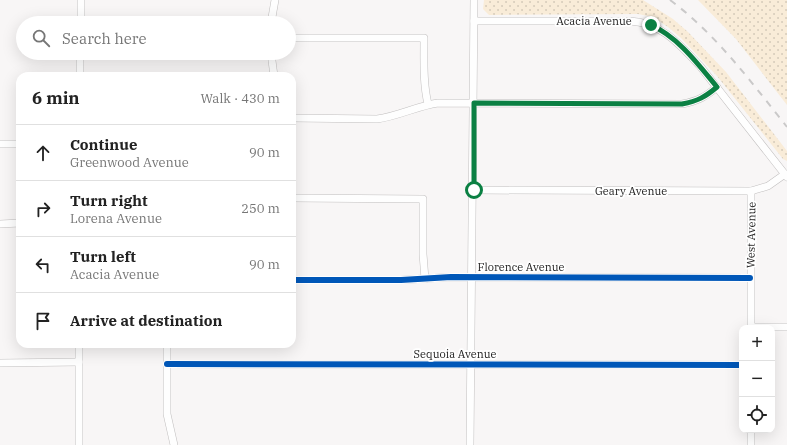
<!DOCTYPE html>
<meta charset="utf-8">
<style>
:root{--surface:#fff;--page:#f2f2f2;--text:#222;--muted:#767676;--line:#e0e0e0}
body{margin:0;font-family:"IBM Plex Serif",serif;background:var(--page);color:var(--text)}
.controls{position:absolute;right:12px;bottom:12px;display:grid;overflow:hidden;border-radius:8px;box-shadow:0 4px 16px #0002}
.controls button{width:36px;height:36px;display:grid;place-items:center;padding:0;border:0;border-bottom:1px solid var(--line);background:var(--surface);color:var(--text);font:20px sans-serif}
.stop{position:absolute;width:12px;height:12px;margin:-9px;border:3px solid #0b8043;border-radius:50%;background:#fff}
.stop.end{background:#0b8043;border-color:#fff;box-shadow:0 1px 4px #0008}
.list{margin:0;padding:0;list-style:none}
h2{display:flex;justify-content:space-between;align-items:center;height:52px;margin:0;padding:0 16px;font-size:17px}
h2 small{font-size:13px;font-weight:400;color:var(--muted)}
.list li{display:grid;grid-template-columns:26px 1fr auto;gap:12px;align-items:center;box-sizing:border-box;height:56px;padding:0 16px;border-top:1px solid var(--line)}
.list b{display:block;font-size:15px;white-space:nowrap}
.list p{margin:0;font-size:13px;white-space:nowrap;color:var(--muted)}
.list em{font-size:13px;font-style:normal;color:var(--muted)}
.icon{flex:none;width:22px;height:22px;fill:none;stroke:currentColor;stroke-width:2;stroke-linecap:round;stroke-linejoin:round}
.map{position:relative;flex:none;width:787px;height:445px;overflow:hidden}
.search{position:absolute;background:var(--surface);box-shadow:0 4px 16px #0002;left:16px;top:16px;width:280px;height:44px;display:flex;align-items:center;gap:10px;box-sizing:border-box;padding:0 14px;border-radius:22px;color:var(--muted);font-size:15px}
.panel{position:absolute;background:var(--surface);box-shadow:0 4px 16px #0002;left:16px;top:72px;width:280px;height:276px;border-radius:12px}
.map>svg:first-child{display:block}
.grass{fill:url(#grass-dots)}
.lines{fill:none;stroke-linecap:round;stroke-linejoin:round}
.minor-casing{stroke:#c1bfbf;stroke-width:8}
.minor{stroke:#fefefe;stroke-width:7}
.rail{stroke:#cac9c9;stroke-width:2;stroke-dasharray:7 7;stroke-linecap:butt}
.cycleway-casing{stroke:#fff;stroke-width:8}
.cycleway{stroke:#0057b8;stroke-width:6}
.route{stroke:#0b8043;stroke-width:5}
.labels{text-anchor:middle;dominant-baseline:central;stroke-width:3.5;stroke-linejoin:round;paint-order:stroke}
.street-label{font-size:11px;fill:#1e1d1d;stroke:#fff}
</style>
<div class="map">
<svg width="787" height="445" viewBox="0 0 787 445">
<defs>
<pattern id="grass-dots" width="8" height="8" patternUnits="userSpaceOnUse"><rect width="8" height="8" fill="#f9ecd8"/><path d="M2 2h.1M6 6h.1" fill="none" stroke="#d5cab9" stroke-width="1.8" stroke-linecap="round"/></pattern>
</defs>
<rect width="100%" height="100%" fill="#f8f6f6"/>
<g class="grass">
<polygon points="484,0 643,0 673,19 688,32 726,72 787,151 787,161 783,159 717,76 681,38 668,27 653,17 638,14 489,15 483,9"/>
<polygon points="698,0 787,0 787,105 736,39"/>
</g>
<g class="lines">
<g class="minor-casing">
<g id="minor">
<path d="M474,21H630C662,23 679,44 700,66L787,177"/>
<polyline points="81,23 81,0"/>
<polyline points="271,23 275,0"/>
<path d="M289,38H424C424,61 423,83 428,104"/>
<polyline points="271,53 274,76"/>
<polyline points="80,76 80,53"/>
<path d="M292,118L377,119C399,116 417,106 438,103L682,104C698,101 705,97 717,87"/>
<polyline points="0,144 20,144"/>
<polyline points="474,190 751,191 768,186 785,174"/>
<polyline points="292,198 423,199 423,254 425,279"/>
<polyline points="0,224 20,223"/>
<polyline points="292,280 401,280 451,277 750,278"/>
<polyline points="751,327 787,327"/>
<polyline points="751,328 751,191"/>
<polyline points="79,344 79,445"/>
<polyline points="167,344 167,414 174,445"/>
<polyline points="0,363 79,362"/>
<polyline points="167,364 742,365"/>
<polyline points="751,430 751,445"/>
<polyline points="470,445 474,0"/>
</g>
</g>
<use href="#minor" class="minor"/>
<path class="rail" d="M670,0C717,35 751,82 787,127"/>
<g class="cycleway-casing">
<g id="cycleway">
<polyline points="292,280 401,280 451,277 750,278"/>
<polyline points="167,364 742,365"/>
</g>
</g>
<use href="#cycleway" class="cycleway"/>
</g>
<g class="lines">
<path class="route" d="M474,190V103L682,104C698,101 705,97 717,87C698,64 678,37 651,25"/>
</g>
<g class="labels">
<g class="street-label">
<text x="594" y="21">Acacia Avenue</text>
<text x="631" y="191">Geary Avenue</text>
<text transform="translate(751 235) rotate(-89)">West Avenue</text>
<text x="521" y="267">Florence Avenue</text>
<text x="455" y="354">Sequoia Avenue</text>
</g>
</g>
</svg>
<div class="controls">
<button>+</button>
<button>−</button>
<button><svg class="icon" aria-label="locate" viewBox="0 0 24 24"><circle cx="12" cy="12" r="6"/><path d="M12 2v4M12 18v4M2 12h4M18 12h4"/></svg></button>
</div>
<div class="stop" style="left:474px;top:190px"></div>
<div class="stop end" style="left:651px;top:25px"></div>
<div class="search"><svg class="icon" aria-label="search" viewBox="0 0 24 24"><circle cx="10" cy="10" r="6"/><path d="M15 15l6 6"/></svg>Search here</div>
<section class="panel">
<h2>6 min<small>Walk · 430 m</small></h2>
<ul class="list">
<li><svg class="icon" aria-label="ahead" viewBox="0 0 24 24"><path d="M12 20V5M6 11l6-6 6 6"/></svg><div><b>Continue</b><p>Greenwood Avenue</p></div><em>90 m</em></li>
<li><svg class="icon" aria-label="right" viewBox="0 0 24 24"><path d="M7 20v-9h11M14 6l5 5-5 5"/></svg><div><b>Turn right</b><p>Lorena Avenue</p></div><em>250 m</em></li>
<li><svg class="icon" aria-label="left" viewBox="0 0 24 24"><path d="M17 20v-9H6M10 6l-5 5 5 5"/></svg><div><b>Turn left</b><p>Acacia Avenue</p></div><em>90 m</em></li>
<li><svg class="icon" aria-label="arrive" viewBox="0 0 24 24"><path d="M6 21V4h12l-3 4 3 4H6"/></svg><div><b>Arrive at destination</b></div></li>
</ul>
</section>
</div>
